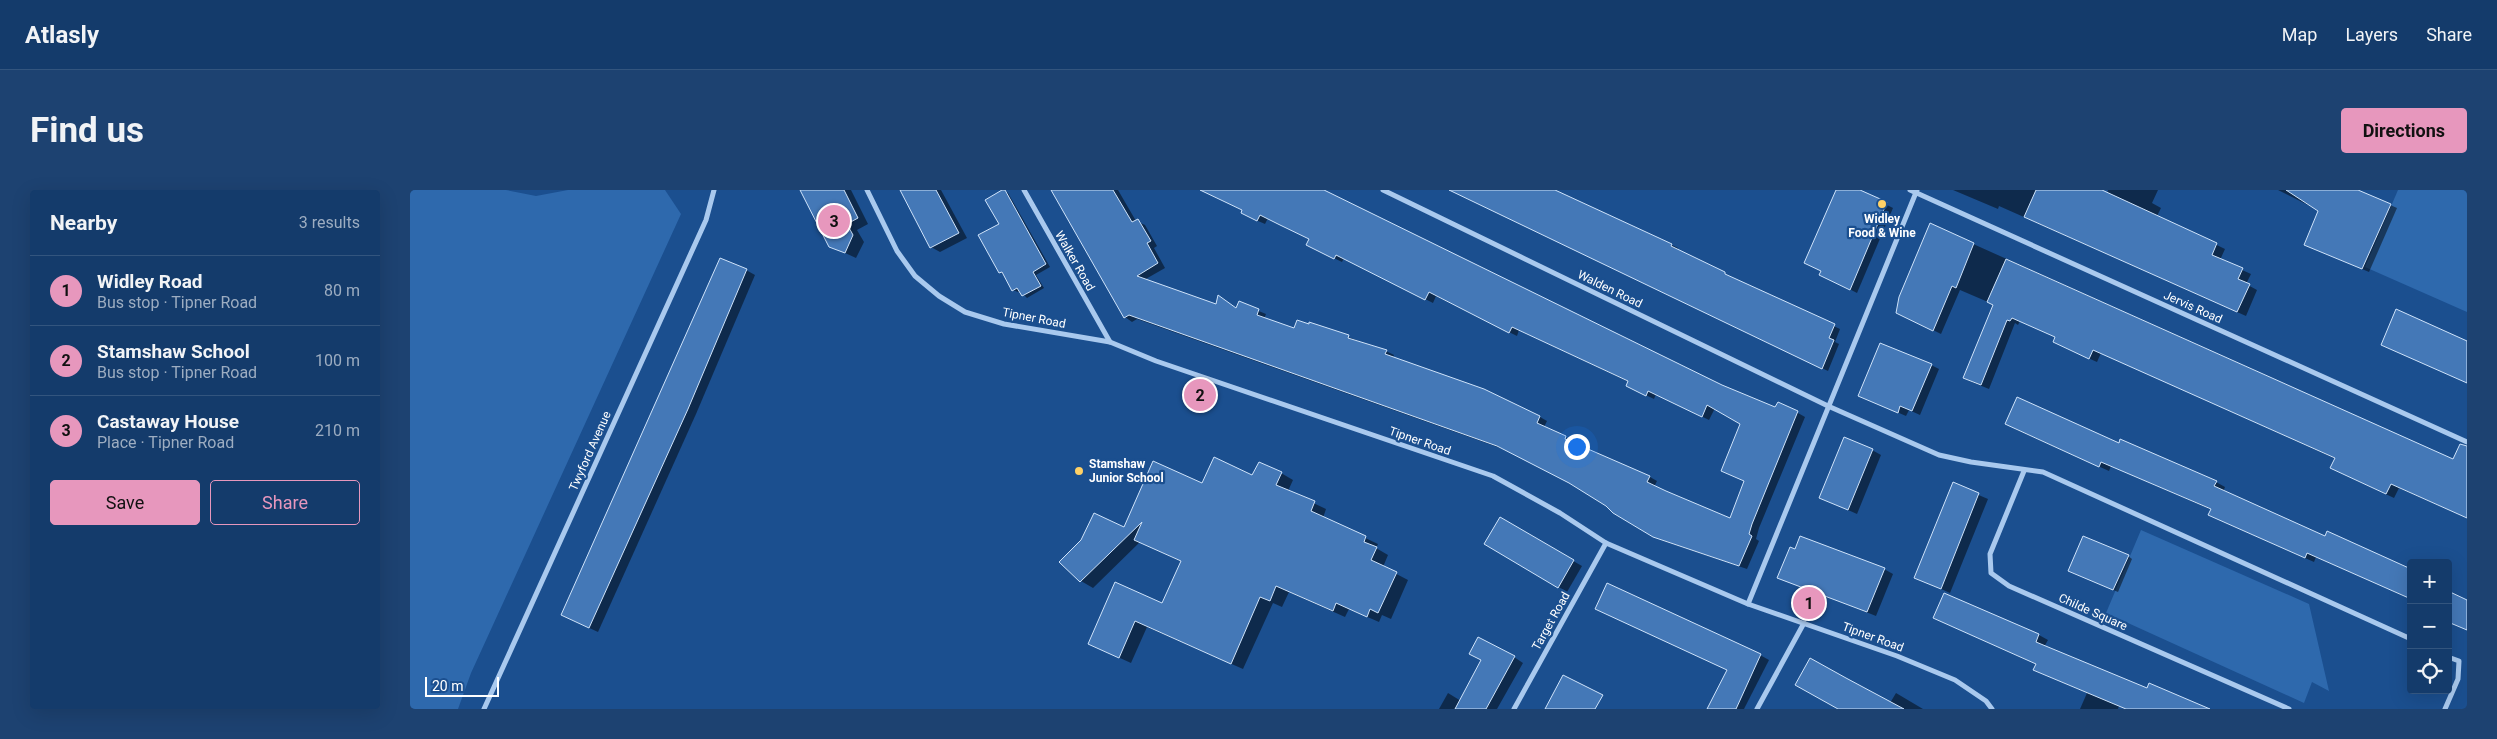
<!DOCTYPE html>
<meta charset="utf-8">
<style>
:root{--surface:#143b6b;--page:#1d4271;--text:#f1f3f6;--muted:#9dadc1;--line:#33557e;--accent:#e797bd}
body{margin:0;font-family:Roboto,sans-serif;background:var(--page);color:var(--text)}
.controls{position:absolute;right:15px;bottom:15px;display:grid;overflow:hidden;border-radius:5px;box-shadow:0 5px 20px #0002}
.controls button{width:45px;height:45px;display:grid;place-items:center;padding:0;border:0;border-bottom:1px solid var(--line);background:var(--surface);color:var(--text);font:25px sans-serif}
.scale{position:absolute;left:15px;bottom:12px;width:74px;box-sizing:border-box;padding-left:5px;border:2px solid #fff;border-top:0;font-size:14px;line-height:18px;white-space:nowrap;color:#fff;-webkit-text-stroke:4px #1b4f8f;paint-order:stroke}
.you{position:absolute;left:1166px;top:256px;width:18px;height:18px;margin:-12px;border:4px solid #fff;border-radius:50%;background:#1a73e8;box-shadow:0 0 0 8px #1a73e833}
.badge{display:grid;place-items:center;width:32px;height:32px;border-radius:50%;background:var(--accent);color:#111;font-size:16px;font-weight:700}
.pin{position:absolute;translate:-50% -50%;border:2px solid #fff;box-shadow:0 1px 5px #0006}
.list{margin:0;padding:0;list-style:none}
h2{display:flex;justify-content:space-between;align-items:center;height:65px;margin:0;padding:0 20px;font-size:21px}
h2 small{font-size:16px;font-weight:400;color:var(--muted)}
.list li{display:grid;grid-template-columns:32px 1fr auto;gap:15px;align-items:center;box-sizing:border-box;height:70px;padding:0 20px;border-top:1px solid var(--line)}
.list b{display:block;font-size:19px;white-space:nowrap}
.list p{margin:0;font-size:16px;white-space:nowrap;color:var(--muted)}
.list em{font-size:16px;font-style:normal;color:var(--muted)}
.actions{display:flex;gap:10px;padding:15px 20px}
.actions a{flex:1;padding:11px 0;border:1px solid var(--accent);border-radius:5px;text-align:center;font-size:18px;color:var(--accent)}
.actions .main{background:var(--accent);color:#111}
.icon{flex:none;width:28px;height:28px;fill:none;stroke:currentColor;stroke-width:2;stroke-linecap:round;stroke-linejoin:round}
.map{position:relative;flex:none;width:2057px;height:519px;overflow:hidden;border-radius:5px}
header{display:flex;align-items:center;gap:30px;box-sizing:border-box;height:70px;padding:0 25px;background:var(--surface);border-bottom:1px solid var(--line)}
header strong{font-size:24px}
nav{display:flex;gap:28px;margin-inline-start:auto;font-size:18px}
.intro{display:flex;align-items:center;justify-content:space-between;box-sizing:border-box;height:120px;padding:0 30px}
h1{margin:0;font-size:35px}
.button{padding:12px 22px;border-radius:5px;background:var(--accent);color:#111;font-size:18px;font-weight:700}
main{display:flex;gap:30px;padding:0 30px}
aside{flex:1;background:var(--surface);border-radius:5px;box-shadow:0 5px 20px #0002}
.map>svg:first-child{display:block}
.green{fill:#2e69ad}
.shadow{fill:#0007}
.building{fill:#4478b7;stroke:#cfe3fa}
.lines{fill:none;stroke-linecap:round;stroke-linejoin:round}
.minor{stroke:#a9c9ee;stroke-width:5}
.poi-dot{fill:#ffd166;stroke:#1b4f8f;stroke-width:2}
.labels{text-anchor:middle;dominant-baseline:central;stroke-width:4.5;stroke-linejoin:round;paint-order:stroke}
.poi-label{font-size:12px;font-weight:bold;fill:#fff;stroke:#1b4f8f}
.street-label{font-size:12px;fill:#fff;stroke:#1b4f8f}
</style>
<header>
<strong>Atlasly</strong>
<nav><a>Map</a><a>Layers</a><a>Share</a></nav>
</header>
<div class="intro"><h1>Find us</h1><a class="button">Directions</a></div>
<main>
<aside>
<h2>Nearby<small>3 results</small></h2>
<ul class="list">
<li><span class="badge">1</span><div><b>Widley Road</b><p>Bus stop · Tipner Road</p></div><em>80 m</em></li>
<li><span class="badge">2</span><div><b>Stamshaw School</b><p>Bus stop · Tipner Road</p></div><em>100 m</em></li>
<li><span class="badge">3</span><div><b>Castaway House</b><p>Place · Tipner Road</p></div><em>210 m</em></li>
</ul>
<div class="actions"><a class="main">Save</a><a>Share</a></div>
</aside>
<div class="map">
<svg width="2057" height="519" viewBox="0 0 2057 519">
<rect width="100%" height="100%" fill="#1b4f8f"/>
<g class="green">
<polygon points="0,0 96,0 126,6 158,0 255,0 271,24 61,483 48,519 0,519"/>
<polygon points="1988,0 2057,0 2057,122 1955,77"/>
<polygon points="1731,340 1899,414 1919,501 1902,492 1894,513 1696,423"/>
</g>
<g class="shadow">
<polygon points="392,0 441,0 458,34 447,40 454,52 446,68 420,56"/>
<polygon points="492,0 531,0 557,48 530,62 521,57"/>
<polygon points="594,0 598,3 640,77 626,85 634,98 617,108 610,101 608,102 603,100 594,85 590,82"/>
<polygon points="643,0 708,0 726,31 735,35 747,56 744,58 755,78 734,90 806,116 827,119 829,113 856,124 854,129 885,140 938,147 976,161 984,165 983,168 1130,227 1137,231 1134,237 1155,247 1163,251 1162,253 1240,287 1247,291 1244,297 1321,329 1335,291 1332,234 1305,218 1299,230 1246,204 1244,209 1225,200 1219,192 1109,140 1107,146 1026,106 1023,113 934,68 932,72 905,59 901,49 858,28 855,34 839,27 833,20 791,0 909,0 1312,196 1366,219 1368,214 1388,223 1395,227 1349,338 1346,349 1349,351 1337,379 1251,350 1204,322 1197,315 1165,295 1096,260 727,129 722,132 715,127"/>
<polygon points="1040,0 1143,0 1262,55 1268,58 1267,60 1320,88 1430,139 1425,152 1429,154 1418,181"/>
<polygon points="1427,0 1447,0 1483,18 1447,103 1418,88"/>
<polygon points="1543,0 1688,0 1697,4 1698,0 1748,0 1742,13 1751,18 1747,26 1815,59 1810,70 1841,84 1836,94 1847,100 1836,126 1589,16 1588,19"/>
<polygon points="1868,0 1946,0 1987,18 1959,82 1903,58 1910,21"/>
<polygon points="1521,35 2057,276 2057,328 1989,298 1984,308 1929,282 1926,269 1691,163 1687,172 1669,164 1644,152 1646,147 1610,131 1608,135 1605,133 1579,199 1562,192 1554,188 1585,115 1550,100 1531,144 1495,126"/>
<polygon points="336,80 345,85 286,224 188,442 162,430"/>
<polygon points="1521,175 1529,179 1510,225 1499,220 1496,226 1450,206"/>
<polygon points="1605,239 1709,254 1806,292 1815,297 1813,302 1916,347 2001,380 2001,409 1906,367 1904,372 1809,330 1802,320 1701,276 1699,281"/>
<polygon points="1462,260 1471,265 1447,324 1420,312"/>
<polygon points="871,283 883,290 878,301 916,319 913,328 968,354 966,358 978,365 973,377 998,390 981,429 972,425 969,432 939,419 935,427 879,402 872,417 863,413 833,479 737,437 721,473 679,454 753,414 772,372 730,352 683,398 671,391 651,372 793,295"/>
<polygon points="1543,294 1578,309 1540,403 1505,387"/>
<polygon points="1090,329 1172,376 1157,402 1075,353"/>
<polygon points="1718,366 1722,369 1708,402 1664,383"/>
<polygon points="1474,379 1483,384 1466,426 1369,387"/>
<polygon points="1525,428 1629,445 1638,450 1634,457 1737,500 1773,509 1796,519 1716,519 1709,516 1708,519 1670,519 1677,503 1624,480 1627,474"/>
<polygon points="1350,465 1359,470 1334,519 1298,519 1318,480"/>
<polygon points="1104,467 1113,473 1087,519 1029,519 1038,503 1051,511 1072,470"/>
<polygon points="1387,494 1480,513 1486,503 1513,519 1431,519"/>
</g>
<g class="building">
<polygon points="390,0 434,0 448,28 437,34 443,45 435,63 419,57"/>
<polygon points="490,0 526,0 549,43 520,58"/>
<polygon points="592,0 595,0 636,74 623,82 631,96 612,106 607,98 602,101 592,82 589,83 568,45 589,34 575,10"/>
<polygon points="641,0 703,0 722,32 728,29 741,51 737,53 748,73 727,86 806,114 808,105 826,118 829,111 849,119 847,125 884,138 887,130 899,134 899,132 939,145 938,148 977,160 975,164 1074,199 1130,226 1127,233 1156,246 1155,249 1240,286 1237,292 1256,301 1320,328 1334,291 1311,281 1330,234 1297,215 1292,227 1238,201 1236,206 1216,196 1218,191 1102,137 1099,143 1019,102 1015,110 926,65 924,69 896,55 899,49 870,35 850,25 847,31 831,23 832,20 790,0 914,0 1312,195 1365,217 1368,212 1388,221 1342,334 1339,344 1342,346 1329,376 1243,347 1203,323 1196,316 1159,293 1087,256 719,125 714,128"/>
<polygon points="1039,0 1145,0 1262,54 1261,56 1315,82 1315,84 1425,134 1419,148 1424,150 1412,179"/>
<polygon points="1426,0 1450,0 1477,12 1440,100 1409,85 1411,81 1394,73"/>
<polygon points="1626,0 1692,0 1807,53 1802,65 1833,78 1828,89 1840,94 1827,122 1614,27"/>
<polygon points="1876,0 1948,0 1981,14 1952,79 1894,55 1908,21"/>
<polygon points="1520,33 1564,53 1546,98 1542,96 1523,141 1486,123 1489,107"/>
<polygon points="310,68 337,79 278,219 179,438 151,425"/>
<polygon points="1596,69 2043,269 2050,254 2057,256 2057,328 1981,294 1976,304 1920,278 1925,268 1683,160 1679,169 1660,160 1643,152 1645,147 1602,128 1600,131 1597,130 1571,195 1553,188 1583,115 1577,112"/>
<polygon points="1986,119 2057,151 2057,193 1971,155"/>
<polygon points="1470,153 1522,174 1502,221 1490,216 1488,223 1448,206"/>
<polygon points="1607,207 1709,253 1710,249 1807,291 1804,296 1915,346 1917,341 2001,379 2001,409 1897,363 1895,368 1798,325 1801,319 1691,272 1689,277 1595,234"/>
<polygon points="1434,247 1463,259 1438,320 1409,308"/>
<polygon points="804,267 842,285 849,272 872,282 866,295 905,311 901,321 956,346 954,352 967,357 961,370 987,382 968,423 960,419 957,427 926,413 923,421 866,396 860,411 850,407 821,474 725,431 709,468 678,454 705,392 752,413 771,371 724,350 732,332 670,392 649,372 671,350 684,323 714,337 743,271 792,293"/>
<polygon points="1543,292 1569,303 1531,399 1504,388"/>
<polygon points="1090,327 1164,370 1148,398 1074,354"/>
<polygon points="1390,346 1475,378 1457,422 1367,388 1380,357 1385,359"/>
<polygon points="1673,346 1719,365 1703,400 1658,381"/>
<polygon points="1197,393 1351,464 1326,519 1297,519 1317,480 1185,419"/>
<polygon points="2038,401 2057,410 2057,440 2038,432"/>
<polygon points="1534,403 1629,444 1626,452 1737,498 1739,493 1800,519 1716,519 1623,480 1626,474 1523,428"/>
<polygon points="1068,447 1105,466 1076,519 1045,519 1071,470 1059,464"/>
<polygon points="1400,468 1436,488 1494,519 1428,519 1385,495"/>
<polygon points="1153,485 1193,505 1185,519 1135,519"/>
</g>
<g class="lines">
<g class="minor">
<polyline points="457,0 487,61 505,86 529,106 555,122 594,134 700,152 746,171 1083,286 1150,323 1196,353 1338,414 1487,466 1545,490 1576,511 1582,519"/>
<polyline points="614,0 700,152"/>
<polyline points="973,0 1418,216 1529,265 1561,272 1633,282 2001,449"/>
<polyline points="1500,0 2057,252"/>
<polyline points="1614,281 1580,364 1581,383 1599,396 1879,519"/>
<polyline points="1338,414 1507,0"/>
<polyline points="74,519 296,30 304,0"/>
<polyline points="1104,519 1196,353"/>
<polyline points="1347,519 1394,433"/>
<polyline points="2035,519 2048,489 2049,471 2038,467"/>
</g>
</g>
<g class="poi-dot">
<circle cx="1472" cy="14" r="5"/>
<circle cx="669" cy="281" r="5"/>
</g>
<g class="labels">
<g class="poi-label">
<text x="1472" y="29">Widley<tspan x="1472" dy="14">Food &amp; Wine</tspan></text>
<text x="679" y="274" text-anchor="start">Stamshaw<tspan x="679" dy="14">Junior School</tspan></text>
</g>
<g class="street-label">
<text transform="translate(665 71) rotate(60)">Walker Road</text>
<text transform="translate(1200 99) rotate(26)">Walden Road</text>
<text transform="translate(1783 117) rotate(24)">Jervis Road</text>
<text transform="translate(624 128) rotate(11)">Tipner Road</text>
<text transform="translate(1010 251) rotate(19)">Tipner Road</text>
<text transform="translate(180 261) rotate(-66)">Twyford Avenue</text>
<text transform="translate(1683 422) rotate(24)">Childe Square</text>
<text transform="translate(1141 431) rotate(-61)">Target Road</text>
<text transform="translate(1463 447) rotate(20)">Tipner Road</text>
</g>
</g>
</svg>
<div class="controls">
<button>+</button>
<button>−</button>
<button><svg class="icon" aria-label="locate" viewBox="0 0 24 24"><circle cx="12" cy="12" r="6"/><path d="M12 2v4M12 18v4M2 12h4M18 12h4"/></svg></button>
</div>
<div class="scale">20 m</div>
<div class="you"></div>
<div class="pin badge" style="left:1399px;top:413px">1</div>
<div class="pin badge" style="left:790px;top:205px">2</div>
<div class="pin badge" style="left:424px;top:31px">3</div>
</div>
</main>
